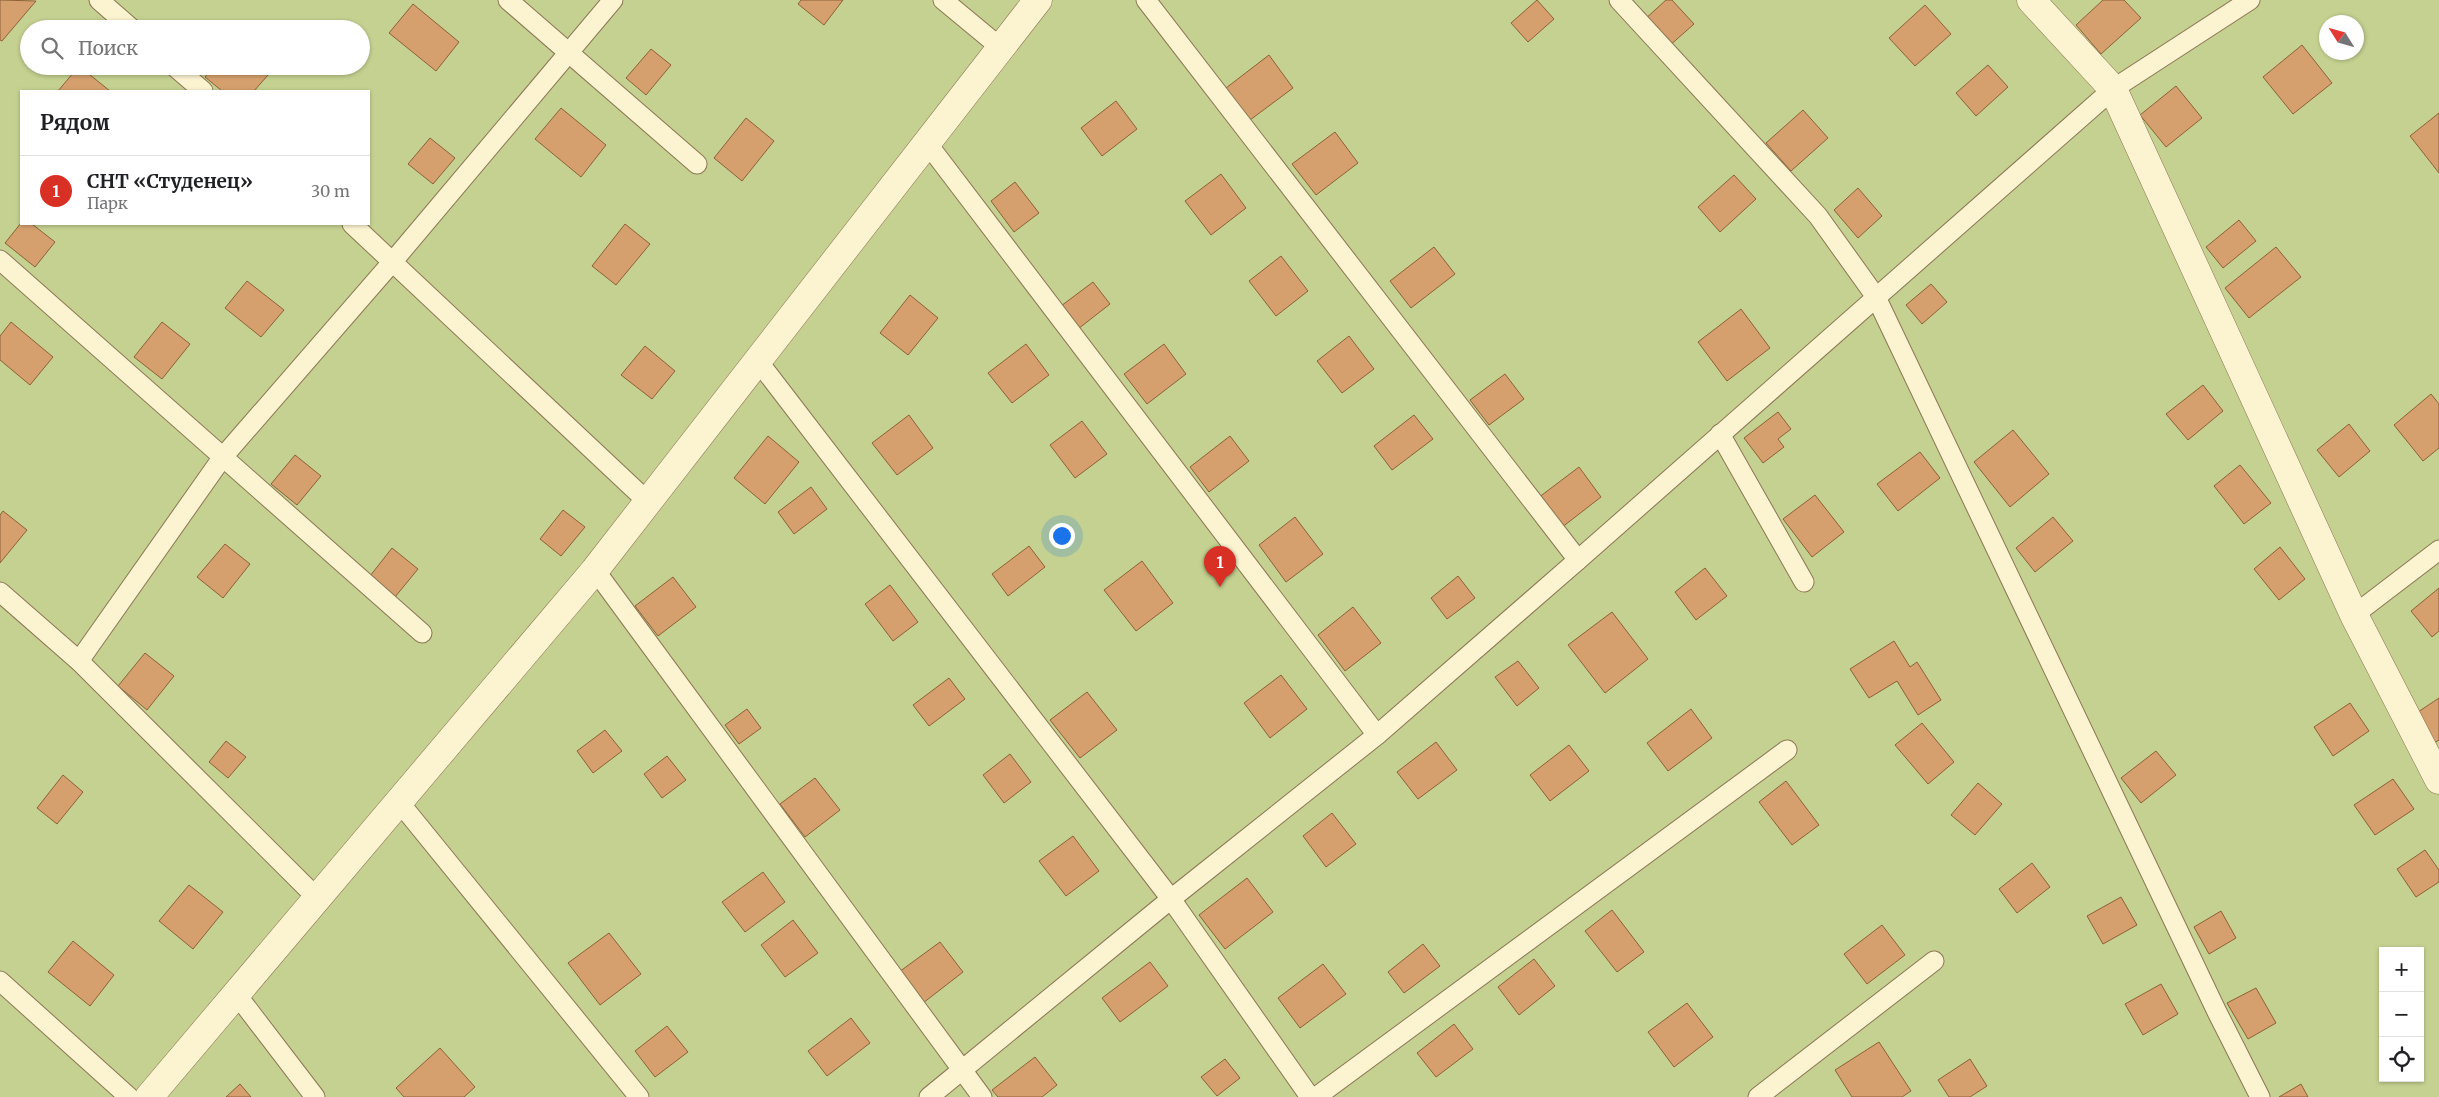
<!DOCTYPE html>
<html lang="ru">
<meta charset="utf-8">
<style>
:root{--surface:#fff;--page:#f2f2f2;--text:#202124;--muted:#757577;--line:#e0e0e0;--accent:#d93025}
body{margin:0;font-family:Merriweather,serif;background:var(--page);color:var(--text)}
.controls{position:absolute;right:15px;bottom:15px;display:grid;overflow:hidden;border-radius:0px;box-shadow:0 1px 4px #0004}
.controls button{width:45px;height:45px;display:grid;place-items:center;padding:0;border:0;border-bottom:1px solid var(--line);background:var(--surface);color:var(--text);font:25px sans-serif}
.compass{position:absolute;left:2319px;top:15px;width:45px;height:45px;border-radius:50%;background:var(--surface);box-shadow:0 1px 4px #0004;rotate:307deg}
.you{position:absolute;left:1061px;top:535px;width:18px;height:18px;margin:-12px;border:4px solid #fff;border-radius:50%;background:#1a73e8;box-shadow:0 0 0 8px #1a73e833}
.badge{display:grid;place-items:center;width:32px;height:32px;border-radius:50%;background:var(--accent);color:#fff;font-size:16px;font-weight:700}
.pin{position:absolute;translate:-50% -41px;filter:drop-shadow(0 1px 2px #0008)}
.pin::after{content:'';position:absolute;top:26px;width:18px;height:15px;background:inherit;clip-path:polygon(0 0,100% 0,50% 100%)}
.list{margin:0;padding:0;list-style:none}
h2{display:flex;justify-content:space-between;align-items:center;height:65px;margin:0;padding:0 20px;font-size:21px}
h2 small{font-size:16px;font-weight:400;color:var(--muted)}
.list li{display:grid;grid-template-columns:32px 1fr auto;gap:15px;align-items:center;box-sizing:border-box;height:70px;padding:0 20px;border-top:1px solid var(--line)}
.list b{display:block;font-size:19px;white-space:nowrap}
.list p{margin:0;font-size:16px;white-space:nowrap;color:var(--muted)}
.list em{font-size:16px;font-style:normal;color:var(--muted)}
.icon{flex:none;width:28px;height:28px;fill:none;stroke:currentColor;stroke-width:2;stroke-linecap:round;stroke-linejoin:round}
.map{position:relative;flex:none;width:2439px;height:1097px;overflow:hidden}
.search{position:absolute;background:var(--surface);box-shadow:0 1px 4px #0004;left:20px;top:20px;width:350px;height:55px;display:flex;align-items:center;gap:12px;box-sizing:border-box;padding:0 18px;border-radius:28px;color:var(--muted);font-size:19px}
.panel{position:absolute;background:var(--surface);box-shadow:0 1px 4px #0004;left:20px;top:90px;width:350px;height:135px;border-radius:0px}
.map>svg:first-child{display:block}
.green{fill:#c5d190;fill-rule:evenodd}
.building{fill:#d5a06e;stroke:#8e6037}
.lines{fill:none;stroke-linecap:round;stroke-linejoin:round}
.lane-casing{stroke:#8c7654;stroke-width:21}
.street-casing{stroke:#8c7654;stroke-width:29}
.lane{stroke:#fcf3d1;stroke-width:19}
.street{stroke:#fcf3d1;stroke-width:28}
</style>
<div class="map">
<svg width="2439" height="1097" viewBox="0 0 2439 1097">
<rect width="100%" height="100%" fill="#f3e6bd"/>
<path class="green" d="M0,0H2439V1097H0ZM2326,22H2356V52H2326ZM29,29H361V66H29ZM21,91H369V224H21ZM2383,951H2420V1078H2383Z"/>
<g class="building">
<polygon points="0,0 36,1 2,41 0,40"/>
<polygon points="801,0 843,0 824,25 798,4"/>
<polygon points="1537,0 1554,19 1528,42 1511,23"/>
<polygon points="1666,0 1672,0 1694,24 1668,47 1644,20"/>
<polygon points="2103,0 2124,0 2141,18 2101,54 2076,25"/>
<polygon points="413,4 459,42 436,71 389,33"/>
<polygon points="1925,5 1951,34 1915,66 1889,38"/>
<polygon points="2302,45 2332,83 2293,114 2263,77"/>
<polygon points="651,49 671,65 646,95 626,78"/>
<polygon points="1269,55 1293,88 1250,120 1226,88"/>
<polygon points="1988,65 2008,87 1976,116 1956,93"/>
<polygon points="79,66 110,91 58,91"/>
<polygon points="214,66 257,66 268,75 254,91 222,91 205,77"/>
<polygon points="2176,86 2202,118 2166,147 2140,115"/>
<polygon points="1116,101 1137,129 1102,156 1081,128"/>
<polygon points="561,108 606,145 581,177 535,139"/>
<polygon points="1803,110 1828,138 1791,171 1766,143"/>
<polygon points="2439,113 2439,173 2410,136"/>
<polygon points="746,118 774,141 742,181 714,158"/>
<polygon points="1335,132 1358,163 1316,195 1292,164"/>
<polygon points="430,138 455,158 433,184 408,164"/>
<polygon points="1221,174 1246,208 1211,235 1185,201"/>
<polygon points="1734,175 1756,199 1720,232 1698,207"/>
<polygon points="1015,182 1039,213 1014,232 991,201"/>
<polygon points="1858,188 1882,216 1858,238 1834,210"/>
<polygon points="2239,220 2256,241 2223,268 2206,247"/>
<polygon points="21,223 32,224 55,242 35,267 5,243"/>
<polygon points="625,224 650,244 616,285 592,266"/>
<polygon points="1434,247 1455,274 1411,308 1390,281"/>
<polygon points="2276,247 2301,277 2249,318 2225,288"/>
<polygon points="1281,256 1308,291 1276,316 1249,281"/>
<polygon points="247,281 284,310 261,337 225,308"/>
<polygon points="1093,282 1110,304 1078,329 1061,306"/>
<polygon points="1931,284 1947,302 1922,324 1906,305"/>
<polygon points="910,295 938,318 908,355 880,333"/>
<polygon points="1741,309 1770,348 1727,381 1698,342"/>
<polygon points="11,322 53,357 30,385 0,360 0,336"/>
<polygon points="162,322 190,344 162,379 134,357"/>
<polygon points="1349,336 1374,369 1342,393 1317,361"/>
<polygon points="1026,344 1049,375 1012,403 988,373"/>
<polygon points="1164,344 1186,374 1147,404 1124,374"/>
<polygon points="645,346 675,371 652,399 621,375"/>
<polygon points="1505,374 1524,399 1489,425 1470,400"/>
<polygon points="2203,385 2223,411 2188,440 2166,414"/>
<polygon points="2431,394 2439,404 2439,448 2423,461 2394,425"/>
<polygon points="1778,412 1791,429 1778,439 1784,447 1763,463 1744,438"/>
<polygon points="909,415 933,448 897,475 872,443"/>
<polygon points="1414,415 1433,439 1392,470 1374,446"/>
<polygon points="1082,421 1107,454 1075,478 1050,445"/>
<polygon points="2349,424 2370,451 2339,477 2317,450"/>
<polygon points="2013,430 2049,474 2010,507 1974,462"/>
<polygon points="768,436 799,462 765,504 734,478"/>
<polygon points="1230,436 1249,461 1209,492 1190,467"/>
<polygon points="1920,452 1940,478 1898,511 1877,484"/>
<polygon points="295,455 321,476 297,505 271,484"/>
<polygon points="2240,465 2271,503 2244,524 2214,486"/>
<polygon points="1579,467 1601,497 1561,528 1538,498"/>
<polygon points="811,487 827,509 794,534 778,512"/>
<polygon points="1815,495 1844,532 1812,557 1783,519"/>
<polygon points="563,510 585,527 561,556 540,539"/>
<polygon points="3,511 27,530 0,563 0,515"/>
<polygon points="1295,517 1323,554 1286,582 1259,545"/>
<polygon points="2053,517 2073,541 2035,572 2016,548"/>
<polygon points="225,544 250,564 223,598 197,577"/>
<polygon points="1029,546 1045,567 1008,596 992,574"/>
<polygon points="2280,547 2305,579 2279,600 2254,569"/>
<polygon points="392,548 418,569 395,597 370,576"/>
<polygon points="1142,561 1173,603 1136,631 1104,590"/>
<polygon points="1705,568 1727,596 1696,620 1675,592"/>
<polygon points="1458,576 1475,598 1447,619 1431,598"/>
<polygon points="673,577 696,607 658,636 635,606"/>
<polygon points="890,585 918,622 893,641 865,604"/>
<polygon points="2439,588 2439,631 2432,637 2411,611"/>
<polygon points="1353,607 1381,643 1345,671 1318,635"/>
<polygon points="1612,612 1648,659 1605,693 1568,645"/>
<polygon points="1894,641 1910,667 1917,662 1941,700 1918,715 1897,681 1869,698 1850,669"/>
<polygon points="145,653 174,676 147,710 118,686"/>
<polygon points="1518,661 1539,688 1517,706 1495,677"/>
<polygon points="1281,675 1307,709 1270,738 1244,703"/>
<polygon points="949,678 965,699 929,726 913,705"/>
<polygon points="1087,692 1117,730 1080,758 1050,720"/>
<polygon points="2439,698 2439,740 2434,743 2415,714"/>
<polygon points="2350,703 2369,731 2333,756 2314,727"/>
<polygon points="747,709 761,728 739,744 725,725"/>
<polygon points="1691,709 1712,738 1668,771 1647,743"/>
<polygon points="1922,723 1954,762 1928,784 1895,745"/>
<polygon points="605,730 622,751 593,773 577,751"/>
<polygon points="226,741 246,757 228,778 209,762"/>
<polygon points="1436,742 1457,770 1418,799 1397,772"/>
<polygon points="1569,745 1589,771 1550,801 1530,775"/>
<polygon points="2156,751 2176,775 2141,803 2121,778"/>
<polygon points="1010,754 1031,782 1004,803 983,775"/>
<polygon points="667,756 686,780 662,798 644,774"/>
<polygon points="63,775 83,792 57,824 37,808"/>
<polygon points="815,778 840,810 805,837 780,804"/>
<polygon points="2393,779 2414,809 2375,835 2354,805"/>
<polygon points="1786,781 1819,825 1792,845 1759,802"/>
<polygon points="1978,783 2002,804 1975,835 1951,815"/>
<polygon points="1332,813 1356,844 1326,867 1303,836"/>
<polygon points="1073,836 1099,871 1066,896 1039,861"/>
<polygon points="2425,850 2439,870 2439,882 2416,897 2397,869"/>
<polygon points="2032,863 2050,887 2017,913 1999,889"/>
<polygon points="763,872 785,902 745,932 722,902"/>
<polygon points="1247,878 1273,912 1225,949 1199,915"/>
<polygon points="189,885 223,912 193,949 159,921"/>
<polygon points="2121,897 2137,925 2103,944 2087,916"/>
<polygon points="1612,910 1644,952 1617,972 1585,931"/>
<polygon points="2221,911 2236,938 2209,954 2194,927"/>
<polygon points="793,920 818,953 785,977 761,945"/>
<polygon points="1882,925 1905,955 1867,984 1844,954"/>
<polygon points="609,933 641,974 600,1005 568,963"/>
<polygon points="73,941 114,975 90,1006 48,972"/>
<polygon points="940,942 963,972 923,1003 899,972"/>
<polygon points="1423,944 1440,966 1404,993 1388,972"/>
<polygon points="1534,959 1555,986 1519,1015 1498,987"/>
<polygon points="1150,962 1168,986 1120,1022 1102,998"/>
<polygon points="1323,964 1346,994 1300,1028 1278,998"/>
<polygon points="2161,984 2178,1014 2143,1035 2125,1004"/>
<polygon points="2256,988 2276,1023 2248,1039 2227,1003"/>
<polygon points="1687,1003 1713,1037 1674,1067 1648,1032"/>
<polygon points="851,1018 870,1043 827,1076 808,1051"/>
<polygon points="1454,1024 1473,1049 1436,1077 1417,1053"/>
<polygon points="667,1026 688,1052 655,1077 635,1051"/>
<polygon points="1879,1042 1911,1091 1902,1097 1852,1097 1835,1070"/>
<polygon points="440,1048 475,1087 464,1097 404,1097 396,1088"/>
<polygon points="1035,1057 1057,1085 1042,1097 998,1097 992,1090"/>
<polygon points="1225,1059 1240,1078 1217,1096 1201,1077"/>
<polygon points="1970,1059 1987,1086 1970,1097 1949,1097 1938,1080"/>
<polygon points="240,1084 251,1097 226,1097"/>
<polygon points="2301,1084 2308,1097 2279,1097"/>
</g>
<g class="lines">
<g class="lane-casing">
<g id="lane">
<polyline points="99,0 132,29"/>
<polyline points="508,0 697,164"/>
<polyline points="943,0 1001,48"/>
<polyline points="1146,0 1578,560"/>
<polyline points="1619,0 1818,216 1876,297 2217,1012 2260,1097"/>
<polyline points="174,66 203,91"/>
<polyline points="927,143 1377,735"/>
<polyline points="352,224 648,502"/>
<polyline points="0,260 422,633"/>
<polyline points="758,361 1171,899 1310,1097"/>
<polyline points="1720,434 1804,582"/>
<polyline points="595,570 982,1097"/>
<polyline points="0,592 79,661 318,899"/>
<polyline points="2354,615 2439,550"/>
<polyline points="79,661 222,458 394,260 613,0"/>
<polyline points="400,803 639,1097"/>
<polyline points="0,981 129,1097"/>
<polyline points="237,995 315,1097"/>
<polyline points="929,1097 1171,899 1377,735 1578,560 2113,89 2250,0"/>
<polyline points="1316,1097 1787,750"/>
<polyline points="1758,1097 1934,961"/>
</g>
</g>
<g class="street-casing">
<g id="street">
<polyline points="2031,0 2113,89 2354,615 2439,780"/>
<polyline points="149,1097 595,570 1038,0"/>
</g>
</g>
<use href="#lane" class="lane"/>
<use href="#street" class="street"/>
</g>
</svg>
<div class="controls">
<button>+</button>
<button>−</button>
<button><svg class="icon" aria-label="locate" viewBox="0 0 24 24"><circle cx="12" cy="12" r="6"/><path d="M12 2v4M12 18v4M2 12h4M18 12h4"/></svg></button>
</div>
<svg class="compass" viewBox="-18 -18 36 36"><path d="M0-13l5 13h-10z" fill="#e53935"/><path d="M0 13l5-13h-10z" fill="#757577"/></svg>
<div class="you"></div>
<div class="pin badge" style="left:1220px;top:587px">1</div>
<div class="search"><svg class="icon" aria-label="search" viewBox="0 0 24 24"><circle cx="10" cy="10" r="6"/><path d="M15 15l6 6"/></svg>Поиск</div>
<section class="panel">
<h2>Рядом<small></small></h2>
<ul class="list">
<li><span class="badge">1</span><div><b>СНТ «Студенец»</b><p>Парк</p></div><em>30 m</em></li>
</ul>
</section>
</div>
